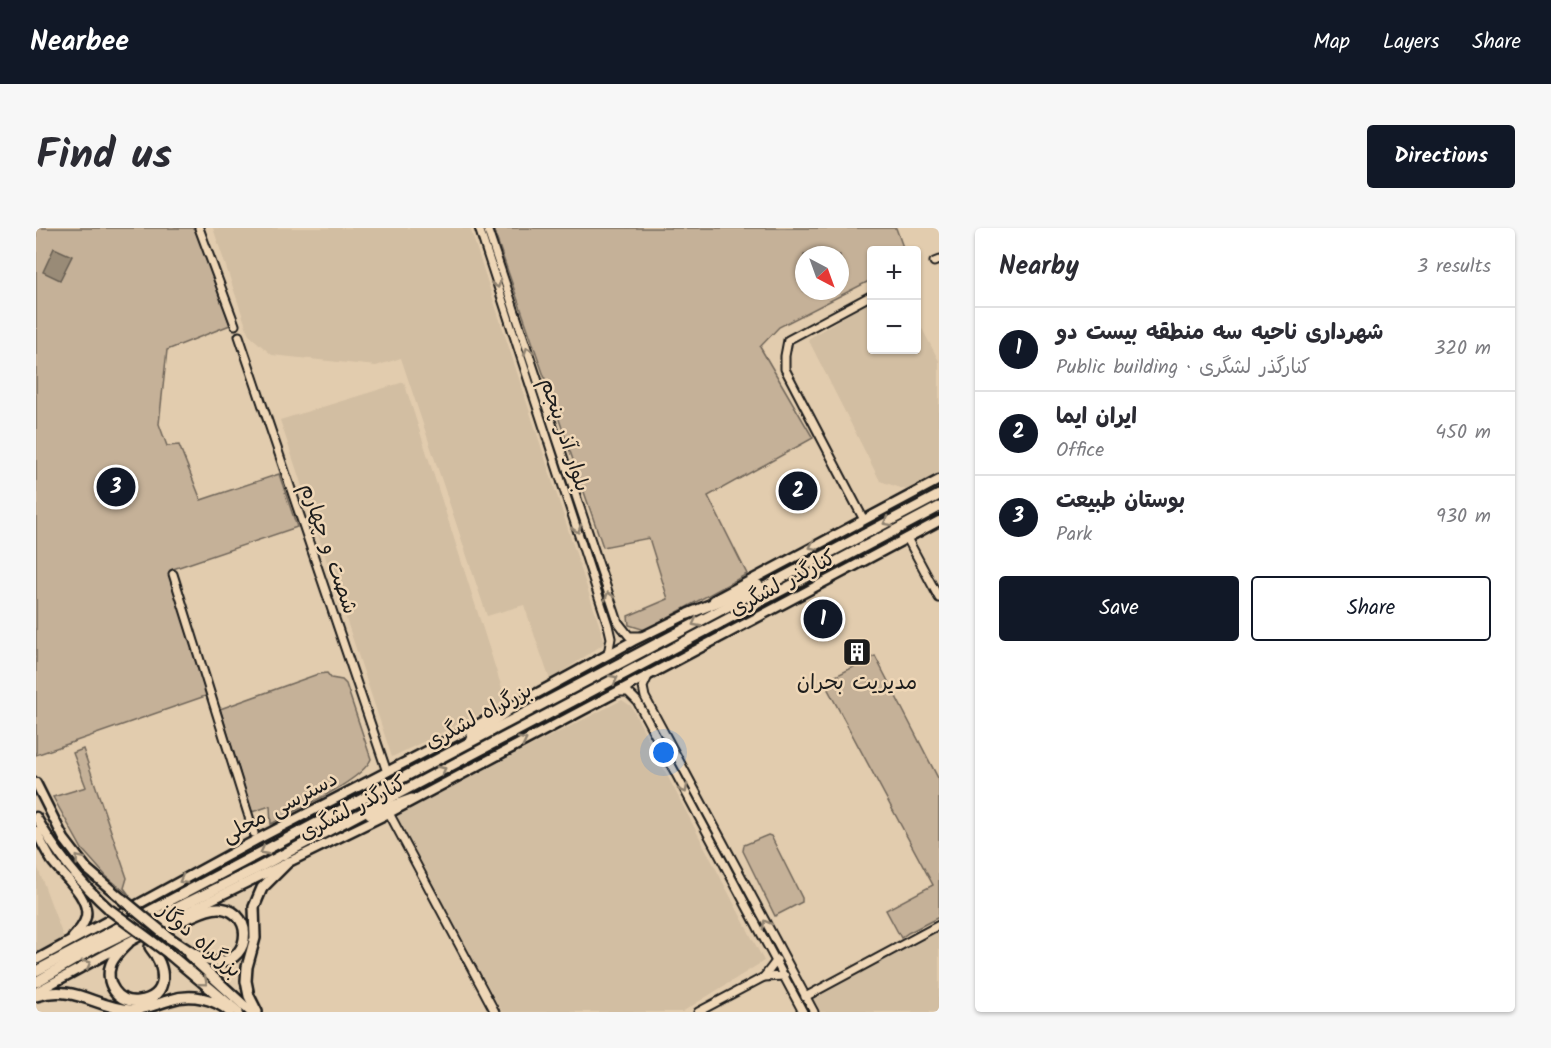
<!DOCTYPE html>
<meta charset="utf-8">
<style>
:root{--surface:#fff;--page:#f7f7f7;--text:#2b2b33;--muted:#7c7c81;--line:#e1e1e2;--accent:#111827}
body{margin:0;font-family:Kalam,"Playpen Sans Arabic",sans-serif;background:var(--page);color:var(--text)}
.controls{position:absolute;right:18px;top:18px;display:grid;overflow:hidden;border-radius:6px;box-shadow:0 2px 4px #0004}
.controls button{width:54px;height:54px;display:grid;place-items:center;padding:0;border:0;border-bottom:2px solid var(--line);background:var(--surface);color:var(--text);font:30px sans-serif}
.compass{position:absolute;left:759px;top:18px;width:54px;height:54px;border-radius:50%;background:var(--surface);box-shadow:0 2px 4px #0004;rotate:139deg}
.you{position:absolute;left:628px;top:525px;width:21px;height:21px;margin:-15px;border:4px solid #fff;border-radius:50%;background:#1a73e8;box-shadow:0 0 0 9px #1a73e833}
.badge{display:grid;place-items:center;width:39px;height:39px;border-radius:50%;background:var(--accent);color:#fff;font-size:20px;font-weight:700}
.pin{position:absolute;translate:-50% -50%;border:3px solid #fff;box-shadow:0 2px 6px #0006}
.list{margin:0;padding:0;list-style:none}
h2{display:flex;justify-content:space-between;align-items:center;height:78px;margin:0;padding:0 24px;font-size:26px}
h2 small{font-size:20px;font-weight:400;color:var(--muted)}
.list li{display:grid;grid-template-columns:39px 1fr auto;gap:18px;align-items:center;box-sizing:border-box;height:84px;padding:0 24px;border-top:2px solid var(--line)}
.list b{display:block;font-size:22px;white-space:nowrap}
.list p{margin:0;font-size:20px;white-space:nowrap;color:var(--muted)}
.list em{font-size:20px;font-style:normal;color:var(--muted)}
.actions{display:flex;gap:12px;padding:18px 24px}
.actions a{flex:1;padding:14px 0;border:2px solid var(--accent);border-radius:6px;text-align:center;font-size:21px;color:var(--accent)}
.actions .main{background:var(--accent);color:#fff}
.map{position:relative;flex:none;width:903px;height:784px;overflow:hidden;border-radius:6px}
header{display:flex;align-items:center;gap:36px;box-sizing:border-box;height:84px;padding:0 30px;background:var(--accent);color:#fff}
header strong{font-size:28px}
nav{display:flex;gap:33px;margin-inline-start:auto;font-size:21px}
.intro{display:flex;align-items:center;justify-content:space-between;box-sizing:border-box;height:144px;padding:0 36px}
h1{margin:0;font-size:42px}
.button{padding:15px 27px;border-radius:6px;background:var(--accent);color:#fff;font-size:21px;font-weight:700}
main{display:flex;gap:36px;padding:0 36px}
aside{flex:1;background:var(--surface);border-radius:6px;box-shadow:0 2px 4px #0004}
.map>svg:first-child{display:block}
.built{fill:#d2bea2}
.green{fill:#c5b198;stroke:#70665a;stroke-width:1.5;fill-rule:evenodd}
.water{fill:#998b77;stroke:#675f53;stroke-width:1.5}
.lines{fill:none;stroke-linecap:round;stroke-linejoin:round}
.minor-casing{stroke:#1c1c1c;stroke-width:11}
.major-casing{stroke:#1c1c1c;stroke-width:13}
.highway-casing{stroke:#1c1c1c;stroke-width:14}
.minor{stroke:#efd7b7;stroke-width:7}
.major{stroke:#efd7b7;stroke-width:8}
.highway{stroke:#efd7b7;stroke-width:9}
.highway-bridge-casing{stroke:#1c1c1c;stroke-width:14;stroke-linecap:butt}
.highway-bridge{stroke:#efd7b7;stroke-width:9}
.oneway{stroke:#908371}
.labels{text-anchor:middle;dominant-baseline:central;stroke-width:5;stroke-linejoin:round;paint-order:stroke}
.street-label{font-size:21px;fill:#1c1c1c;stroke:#efd7b7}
.poi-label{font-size:21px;fill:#1c1c1c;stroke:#efd7b7}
</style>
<header>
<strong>Nearbee</strong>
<nav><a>Map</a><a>Layers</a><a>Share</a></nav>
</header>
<div class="intro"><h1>Find us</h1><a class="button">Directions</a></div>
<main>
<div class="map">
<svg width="903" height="784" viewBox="0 0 903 784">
<rect width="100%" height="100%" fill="#e2ccae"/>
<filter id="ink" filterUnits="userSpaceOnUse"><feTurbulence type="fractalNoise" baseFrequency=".0167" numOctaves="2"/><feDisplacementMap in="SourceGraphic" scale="12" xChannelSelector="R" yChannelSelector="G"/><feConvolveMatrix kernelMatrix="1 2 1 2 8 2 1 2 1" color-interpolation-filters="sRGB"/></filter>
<g filter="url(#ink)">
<g class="built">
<polygon points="177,0 434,0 569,415 514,452 488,377 451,388 365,130 340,138 236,127 213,107"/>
<polygon points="835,72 836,122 880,122 881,91 903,133 903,245 871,262 844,253 772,111"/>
<polygon points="368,154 470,473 356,529 244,192"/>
<polygon points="586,472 595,478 728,733 646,784 466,784 362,593 362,587 442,545"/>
<polygon points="0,635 28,711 0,724"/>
<polygon points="903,699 903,784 784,784 776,769"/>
</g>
<g class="green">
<polygon points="0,0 161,0 194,97 131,122 123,196 131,218 143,217 165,272 243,246 261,299 137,341 178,465 0,527"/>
<path d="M457,0H860L868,22H836L835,52L743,99L724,119L777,210L672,268L711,346L609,402L593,397L592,388L632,371L613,310L567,319ZM768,27H804V63H768Z"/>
<polygon points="839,428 903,552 903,689 872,705 865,710 850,682 897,657 788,454"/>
<path d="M291,445L295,450L306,452L310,456L335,531C325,554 259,582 235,596L234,578L216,584L184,481L282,446Z"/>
<polygon points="47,521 91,650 88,660 94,668 70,648 46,621 17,569 50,559 37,525"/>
<polygon points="732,607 735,608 766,670 766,674 739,688 707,623 708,617"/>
</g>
<polygon class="water" points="18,20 36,28 24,52 7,44"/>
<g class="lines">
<g class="minor-casing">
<g id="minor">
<polyline points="163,0 199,97"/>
<polyline points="443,0 572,397 575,410 572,426"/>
<polyline points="451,0 582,394 593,408 606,408"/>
<polyline points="898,34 903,32"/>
<polyline points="203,108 351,544"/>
<polyline points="828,292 749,141 749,128 752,112 836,67"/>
<polyline points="871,310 903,370"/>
<polyline points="137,346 218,605"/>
<polyline points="612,448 607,459 609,469 778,784"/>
<polyline points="582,464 592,464 601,473 767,784"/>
<polyline points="353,585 459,784"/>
<polyline points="728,749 749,748"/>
<polyline points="769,769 903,697"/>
<polyline points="662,784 728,749 741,732"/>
</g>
</g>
<g class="major-casing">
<g id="major">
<polyline points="678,372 903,252"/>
<polyline points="474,480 597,413 656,384"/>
<polyline points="0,555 28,611 51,641 86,671"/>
<path d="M0,589C20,625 43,654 74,682"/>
<path d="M0,603C5,614 10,623 16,633C27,648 54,669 50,689C48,697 42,704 37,709"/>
<polyline points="0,732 220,612 460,487"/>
<polyline points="0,764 126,696 353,585 903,293"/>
</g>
</g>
<g class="highway-casing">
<g id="highway">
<polyline points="652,386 722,357"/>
<polyline points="436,508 478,478"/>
<polyline points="334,586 376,571"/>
<path d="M126,696C132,695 139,695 144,693C157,689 170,679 184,680C222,685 213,740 176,733C160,730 145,717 132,709"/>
<path d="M92,715C86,721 78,728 75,736C68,755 82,776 103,773C135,769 130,738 114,719"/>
<polyline points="132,725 202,784"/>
<polyline points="153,727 215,784"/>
<polyline points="0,743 903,267"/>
<polyline points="0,754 57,721 218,642 903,279"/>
<path d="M0,768C40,756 57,779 94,782C109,782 120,776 134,772C155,765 178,770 194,784"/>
<polyline points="221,784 213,768 210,753 211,739 219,710 218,679 226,660 252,634"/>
</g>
</g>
<use href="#minor" class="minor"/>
<use href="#major" class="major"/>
<use href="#highway" class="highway"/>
<g class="highway-bridge-casing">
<g id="highway-bridge">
<polyline points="86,671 132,709"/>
<polyline points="74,682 132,725"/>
</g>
</g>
<use href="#highway-bridge" class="highway-bridge"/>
</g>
<defs><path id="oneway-chevron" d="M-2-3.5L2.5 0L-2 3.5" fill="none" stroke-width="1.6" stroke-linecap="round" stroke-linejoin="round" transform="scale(1.5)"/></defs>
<g class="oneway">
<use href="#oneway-chevron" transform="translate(461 56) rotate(72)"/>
<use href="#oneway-chevron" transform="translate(492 123) rotate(-108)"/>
<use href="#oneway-chevron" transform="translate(851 294) rotate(152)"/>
<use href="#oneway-chevron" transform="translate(541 301) rotate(72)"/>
<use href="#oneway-chevron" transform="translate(777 318) rotate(153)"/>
<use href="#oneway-chevron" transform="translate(573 368) rotate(-108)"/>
<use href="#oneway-chevron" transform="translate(660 395) rotate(152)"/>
<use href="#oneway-chevron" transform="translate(578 451) rotate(-28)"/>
<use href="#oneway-chevron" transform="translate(487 513) rotate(-27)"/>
<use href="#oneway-chevron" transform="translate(406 542) rotate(-28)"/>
<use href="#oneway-chevron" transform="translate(648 561) rotate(62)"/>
<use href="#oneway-chevron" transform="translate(228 623) rotate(152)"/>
<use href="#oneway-chevron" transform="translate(43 631) rotate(-128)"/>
<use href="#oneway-chevron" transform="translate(147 652) rotate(151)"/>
<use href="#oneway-chevron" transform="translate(730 696) rotate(-118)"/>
<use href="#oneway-chevron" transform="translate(51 736) rotate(-28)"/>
<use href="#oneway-chevron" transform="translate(168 754) rotate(40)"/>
</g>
</g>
<defs>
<g id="building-square" transform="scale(1.5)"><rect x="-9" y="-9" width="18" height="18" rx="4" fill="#1c1c1c" stroke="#efd7b7"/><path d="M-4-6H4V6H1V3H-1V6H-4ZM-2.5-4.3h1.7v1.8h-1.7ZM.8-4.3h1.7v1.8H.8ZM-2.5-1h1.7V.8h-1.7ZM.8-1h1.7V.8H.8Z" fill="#fff"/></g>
</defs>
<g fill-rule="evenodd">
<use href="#building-square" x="821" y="424"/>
</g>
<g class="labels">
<g class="street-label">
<text transform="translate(528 207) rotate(72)">بلوار آذر پنجم</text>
<text transform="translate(292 321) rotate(71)">شصت و چهارم</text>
<text transform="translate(747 356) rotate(-28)">کنارگذر لشگری</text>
<text transform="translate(443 489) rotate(-28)">بزرگراه لشگری</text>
<text transform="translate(244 580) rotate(-28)">دسترسی محلی</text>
<text transform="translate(317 581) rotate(-27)">کنارگذر لشگری</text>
<text transform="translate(163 713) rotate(41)">بزرگراه دوگاز</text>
</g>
<g class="poi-label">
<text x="821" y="455">مدیریت بحران</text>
</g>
</g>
</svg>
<div class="controls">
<button>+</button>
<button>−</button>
</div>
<svg class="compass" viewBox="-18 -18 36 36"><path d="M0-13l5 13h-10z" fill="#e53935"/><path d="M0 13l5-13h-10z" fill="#7c7c81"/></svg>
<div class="you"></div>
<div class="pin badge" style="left:787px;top:391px">1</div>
<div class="pin badge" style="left:762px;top:263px">2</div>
<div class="pin badge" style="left:80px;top:259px">3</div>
</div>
<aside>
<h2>Nearby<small>3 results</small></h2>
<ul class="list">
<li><span class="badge">1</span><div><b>شهرداری ناحیه سه منطقه بیست دو</b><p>Public building · کنارگذر لشگری</p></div><em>320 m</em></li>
<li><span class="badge">2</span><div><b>ایران ایما</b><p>Office</p></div><em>450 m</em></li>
<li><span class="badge">3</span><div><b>بوستان طبیعت</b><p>Park</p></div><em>930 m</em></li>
</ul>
<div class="actions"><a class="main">Save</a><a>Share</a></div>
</aside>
</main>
